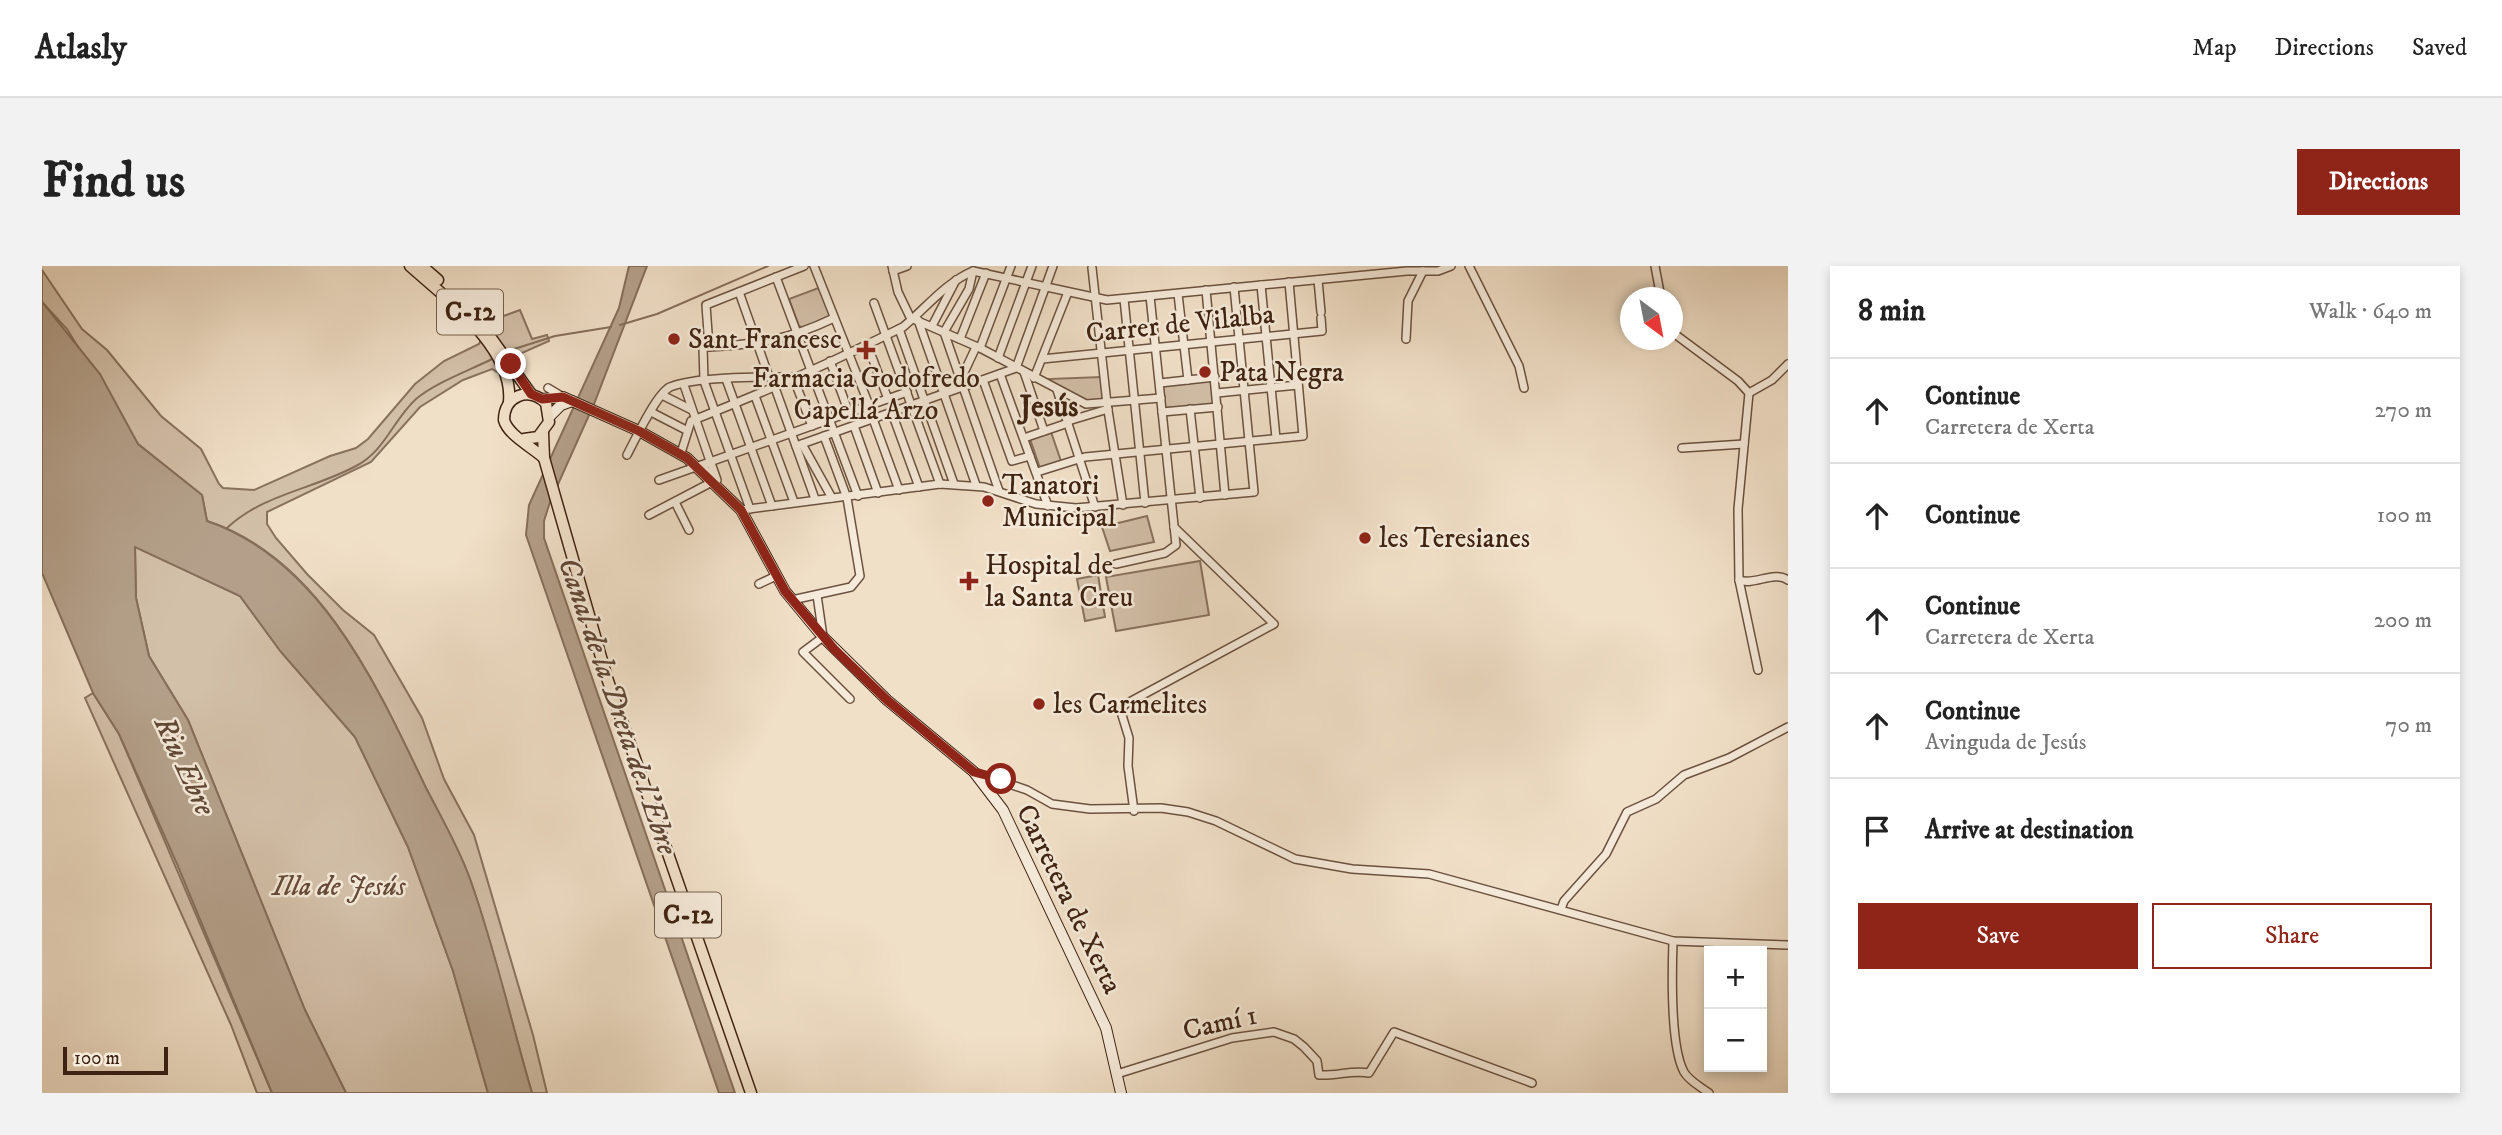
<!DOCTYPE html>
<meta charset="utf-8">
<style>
:root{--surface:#fff;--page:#f2f2f2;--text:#222;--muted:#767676;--line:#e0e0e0;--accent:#8f2418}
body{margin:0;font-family:"IM FELL DW Pica",serif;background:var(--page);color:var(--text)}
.controls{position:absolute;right:21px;bottom:21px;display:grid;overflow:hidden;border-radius:0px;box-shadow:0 4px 10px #0003}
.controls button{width:63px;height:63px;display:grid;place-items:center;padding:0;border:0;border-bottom:2px solid var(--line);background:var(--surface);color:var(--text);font:35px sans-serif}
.compass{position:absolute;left:1578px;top:21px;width:63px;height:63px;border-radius:50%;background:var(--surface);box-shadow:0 4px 10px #0003;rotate:148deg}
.scale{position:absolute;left:21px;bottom:18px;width:105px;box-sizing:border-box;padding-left:7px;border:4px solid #3e2312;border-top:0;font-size:19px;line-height:24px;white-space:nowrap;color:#3e2312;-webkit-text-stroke:5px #f6ebdb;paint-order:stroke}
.stop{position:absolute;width:21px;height:21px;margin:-16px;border:5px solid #8f2418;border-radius:50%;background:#fff}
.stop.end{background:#8f2418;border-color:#fff;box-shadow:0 2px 7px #0008}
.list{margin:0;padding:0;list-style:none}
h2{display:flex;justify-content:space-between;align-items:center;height:91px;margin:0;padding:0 28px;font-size:30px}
h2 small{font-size:23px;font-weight:400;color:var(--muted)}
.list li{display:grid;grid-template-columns:46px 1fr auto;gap:21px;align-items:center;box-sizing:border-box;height:105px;padding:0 28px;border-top:2px solid var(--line)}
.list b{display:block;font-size:26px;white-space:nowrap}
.list p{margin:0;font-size:23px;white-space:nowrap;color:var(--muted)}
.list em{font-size:23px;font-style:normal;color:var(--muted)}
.actions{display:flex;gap:14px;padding:21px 28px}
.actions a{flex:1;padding:16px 0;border:2px solid var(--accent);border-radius:0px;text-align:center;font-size:24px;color:var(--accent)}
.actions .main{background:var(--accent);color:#fff}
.icon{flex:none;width:38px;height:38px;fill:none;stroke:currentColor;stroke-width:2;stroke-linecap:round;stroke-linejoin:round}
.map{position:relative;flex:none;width:1746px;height:827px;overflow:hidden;border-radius:0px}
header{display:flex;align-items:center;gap:42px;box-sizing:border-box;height:98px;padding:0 35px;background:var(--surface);border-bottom:2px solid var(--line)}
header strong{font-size:33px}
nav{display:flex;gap:38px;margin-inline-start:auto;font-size:24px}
.intro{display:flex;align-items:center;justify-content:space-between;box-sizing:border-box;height:168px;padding:0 42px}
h1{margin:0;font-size:49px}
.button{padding:18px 32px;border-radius:0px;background:var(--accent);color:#fff;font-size:24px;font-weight:700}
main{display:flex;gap:42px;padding:0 42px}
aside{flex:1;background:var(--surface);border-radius:0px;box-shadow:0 4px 10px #0003}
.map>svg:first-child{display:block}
.green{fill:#d3c0a9;stroke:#88725e;stroke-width:2}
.water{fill:#b4a08a;stroke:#856e5a;stroke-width:2}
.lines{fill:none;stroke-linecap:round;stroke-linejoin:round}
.stream{stroke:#856e5a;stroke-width:2}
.street-casing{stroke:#6b5240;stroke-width:10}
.secondary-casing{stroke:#3e2312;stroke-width:12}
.primary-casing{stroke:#3e2312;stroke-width:13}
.street{stroke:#f6ebdb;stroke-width:7}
.secondary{stroke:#f6ebdb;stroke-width:10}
.primary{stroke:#f1e0c8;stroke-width:10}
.route{stroke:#8f2418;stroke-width:9}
.poi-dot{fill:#8f2418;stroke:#f6ebdb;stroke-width:2.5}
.labels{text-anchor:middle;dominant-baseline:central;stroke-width:5;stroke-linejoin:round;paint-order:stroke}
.shield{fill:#f6ebdb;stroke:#755f4e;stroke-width:2}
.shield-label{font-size:26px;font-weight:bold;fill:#3e2312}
.street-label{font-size:28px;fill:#3e2312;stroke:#f6ebdb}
.poi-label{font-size:28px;fill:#3e2312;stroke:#f6ebdb;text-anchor:start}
.park-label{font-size:28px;font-style:italic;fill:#634a38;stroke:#f6ebdb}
.neighbourhood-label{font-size:30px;font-weight:bold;fill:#3e2312;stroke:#f6ebdb}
.water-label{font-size:30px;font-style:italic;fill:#614836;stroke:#f6ebdb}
</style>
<header>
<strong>Atlasly</strong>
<nav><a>Map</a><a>Directions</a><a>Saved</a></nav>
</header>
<div class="intro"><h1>Find us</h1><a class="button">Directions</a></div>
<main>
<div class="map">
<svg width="1746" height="827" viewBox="0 0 1746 827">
<rect width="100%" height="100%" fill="#f1e0c8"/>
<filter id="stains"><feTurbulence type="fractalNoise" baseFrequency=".00286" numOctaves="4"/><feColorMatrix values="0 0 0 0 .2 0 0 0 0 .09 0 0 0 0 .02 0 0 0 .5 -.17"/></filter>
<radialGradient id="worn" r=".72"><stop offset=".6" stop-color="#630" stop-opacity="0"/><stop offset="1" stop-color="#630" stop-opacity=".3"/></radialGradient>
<g class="green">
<path d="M0,4L40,63L65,84L119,150L159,183L177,218L181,222L212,224L288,190L314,182L326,173L373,118L402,95L437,78L448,55L478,44L490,73L505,69L507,75L473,90L460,109L450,103L421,114L378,141L329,196L225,246V258L234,272L265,308L301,344L332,369L380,452L402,513L432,569L491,769L505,827H490C469,756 452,682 428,613C417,582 399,551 384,522C336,422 279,292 165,255L160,229L96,178L25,63L0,36Z"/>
<polygon points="779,21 788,46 786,52 761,62 757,60 747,33"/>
<polygon points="1059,111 1061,135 1045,136 1006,113"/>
<polygon points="1169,115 1173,136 1171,139 1122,142 1120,120"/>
<polygon points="1009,166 1019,195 998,202 988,173"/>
<polygon points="1105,250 1112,276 1068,285 1060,261"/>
<polygon points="93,280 198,330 239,386 313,471 366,581 411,705 446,827 304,827 263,744 146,454 107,390 94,332"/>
<polygon points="1158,295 1167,349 1074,365 1064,311"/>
<polygon points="1056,309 1063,351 1043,355 1035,313"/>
<polygon points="51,427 77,468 230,827 215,827 189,759 43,432"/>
</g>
<g class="water">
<polygon points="587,0 605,0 552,138 508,236 502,255 502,272 693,827 677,827 484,269 487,239 577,42"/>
<path d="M0,36L58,108L96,178L160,229L165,255C279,294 335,420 384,522C399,551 417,582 428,613C453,682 469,756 490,827H446L411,705L366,581L313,471L239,386L198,330L93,281L94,332L107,390L146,454L263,744L304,827H230L135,598L77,468L51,427L0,307Z"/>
</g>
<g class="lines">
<g class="stream">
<polyline points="578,59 615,48 726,0"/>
<polyline points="469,84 513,70 569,61"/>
<path d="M185,262C221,228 272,223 314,200C343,185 351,154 374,133C395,116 426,105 450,93"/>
</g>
<g class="street-casing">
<g id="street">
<polyline points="772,0 827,139"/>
<polyline points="850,0 856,26 868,51"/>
<polyline points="1427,0 1477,100 1482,122"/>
<polyline points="1613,0 1619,32"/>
<polyline points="1050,2 1065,138 1081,239"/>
<polyline points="851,5 865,0"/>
<polyline points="931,5 927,23 902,66 957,225"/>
<polyline points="734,11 816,230"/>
<polyline points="1276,14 1279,46"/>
<polyline points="1219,19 1234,172"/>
<polyline points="1164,24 1183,229"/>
<polyline points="697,26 727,111"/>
<polyline points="1136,28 1146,114"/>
<polyline points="1082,33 1103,237"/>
<polyline points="832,37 898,218"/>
<polyline points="869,52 938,82 1044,138 1119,132"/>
<polyline points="876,54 934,219"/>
<polyline points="890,60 914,14"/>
<polyline points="857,63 912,218"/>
<polyline points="1630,66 1696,115 1707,127 1696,243 1697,314 1716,404"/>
<polyline points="918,73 944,7"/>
<polyline points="1364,73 1366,35 1381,5"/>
<polyline points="825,78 846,133"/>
<path d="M667,81C717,78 746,74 792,52"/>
<polyline points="938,82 969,0"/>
<polyline points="956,92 990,0"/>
<polyline points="1000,93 1280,65 1279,52"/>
<polyline points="788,95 807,147"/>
<polyline points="982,106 1002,165"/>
<polyline points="958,108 1006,240"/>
<polyline points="751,111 770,160"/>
<polyline points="992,112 1026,26"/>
<polyline points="684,113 730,240"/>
<polyline points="919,113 934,81"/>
<polyline points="941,114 970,195 988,190"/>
<polyline points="1118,117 1173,111"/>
<polyline points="642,119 668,195"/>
<polyline points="732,119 773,233"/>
<polyline points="506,122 521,131"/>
<polyline points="1015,124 1053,241"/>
<polyline points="1175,127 1256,119"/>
<polyline points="1707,127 1730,114 1746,98"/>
<polyline points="620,129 650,144"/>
<polyline points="713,130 752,236"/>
<polyline points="1148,143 1158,232"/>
<polyline points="609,146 644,164"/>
<polyline points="1120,146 1176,141"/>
<polyline points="850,147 877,221"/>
<polyline points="831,153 857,224"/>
<polyline points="1026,155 1066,143"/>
<polyline points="812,160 836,227"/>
<polyline points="982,172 1026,157"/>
<polyline points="760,178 790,232"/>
<polyline points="754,180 974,102 1011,0"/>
<polyline points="1640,182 1702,178"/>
<path d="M639,187L649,155C721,127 791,96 861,61C882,44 903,17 931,5L1065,34L1365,5H1396L1409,0"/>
<path d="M585,189C593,174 614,128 628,121C653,110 723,111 751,111"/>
<polygon points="669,197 675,214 659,200"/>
<polyline points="995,206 1043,191 1261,170 1247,16"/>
<polyline points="617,214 865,126"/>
<polyline points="633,236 647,264"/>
<polyline points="708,243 662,115 661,81 667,81 664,39 762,0"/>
<polyline points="699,244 898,218 942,221 994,238 1034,242 1212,226 1192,21"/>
<polyline points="607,249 670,216"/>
<polyline points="1074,298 1123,287 1134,279 1108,30"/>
<path d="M1697,314C1713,320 1731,304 1746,314"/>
<polyline points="717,318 734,310"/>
<polyline points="775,329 781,371 761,386 808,433"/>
<polyline points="750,334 809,321 818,310 805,232 782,170"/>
<polyline points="932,506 985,524 1010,538 1048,543 1119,542 1146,546 1174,555 1253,593 1310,603 1387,608 1631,675 1746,679"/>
<polyline points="1092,545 1086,500 1087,472 1079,446 1082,439 1232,358 1132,261"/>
<polyline points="1519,643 1522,635 1564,588 1585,546 1614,533 1642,509 1687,492 1746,461"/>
<path d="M1631,675C1630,705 1628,780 1642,806C1647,815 1659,821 1667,827"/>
<path d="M1075,808L1190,772L1232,766L1252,773L1262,781L1275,795L1277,809C1295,810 1309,804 1327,807L1352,766L1490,817"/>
</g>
</g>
<g class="secondary-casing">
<g id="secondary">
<polyline points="500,133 521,131 597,165 645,192 699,244 743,325 781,371 845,434 932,506 961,544 1064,762 1079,827"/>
<polyline points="508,150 519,139 530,135"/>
</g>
</g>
<g class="primary-casing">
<g id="primary">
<path d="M368,0C405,33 472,82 467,136"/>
<polyline points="380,0 396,14"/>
<polyline points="437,55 489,128"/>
<polyline points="501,167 502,192 565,412 709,827"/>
<path d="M482,173L496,171L507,156L504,137C486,120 462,130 462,154C466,169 490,181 502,192"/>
</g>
</g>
<use href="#street" class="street"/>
<use href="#secondary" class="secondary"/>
<use href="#primary" class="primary"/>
</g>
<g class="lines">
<polyline class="route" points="469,98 489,128 500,133 521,131 597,165 645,192 699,244 743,325 792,383 845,434 932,506 959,513"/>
</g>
<g class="poi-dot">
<circle cx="632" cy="73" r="7"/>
<path d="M820.5 73.5h7v7h7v7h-7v7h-7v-7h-7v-7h7z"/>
<circle cx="1163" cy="106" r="7"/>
<circle cx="946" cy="235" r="7"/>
<circle cx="1323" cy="272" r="7"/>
<path d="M923.5 304.5h7v7h7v7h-7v7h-7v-7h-7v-7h7z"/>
<circle cx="997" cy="438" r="7"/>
</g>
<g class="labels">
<g class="shield">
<rect x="395" y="23.5" width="66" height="45" rx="5"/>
<rect x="613" y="626.5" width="66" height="45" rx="5"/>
</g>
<g class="shield-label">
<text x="428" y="46">C-12</text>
<text x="646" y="649">C-12</text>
</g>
<g class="street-label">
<text transform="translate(1138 58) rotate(-6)">Carrer de Vilalba</text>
<text transform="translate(1027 633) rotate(64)">Carretera de Xerta</text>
<text transform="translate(1178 757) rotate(-13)">Camí 1</text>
</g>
<g class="poi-label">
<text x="646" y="73">Sant Francesc</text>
<text x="1177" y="106">Pata Negra</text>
<text x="824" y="112" text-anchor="middle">Farmacia Godofredo<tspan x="824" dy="32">Capellá Arzo</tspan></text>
<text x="960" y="219">Tanatori<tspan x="960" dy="32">Municipal</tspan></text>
<text x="1337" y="272">les Teresianes</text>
<text x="943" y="299">Hospital de<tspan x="943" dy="32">la Santa Creu</tspan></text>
<text x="1011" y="438">les Carmelites</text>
</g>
<g class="park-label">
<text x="297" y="620">Illa de Jesús</text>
</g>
<g class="neighbourhood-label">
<text x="1007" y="141">Jesús</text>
</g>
<g class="water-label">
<text transform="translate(575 440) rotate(71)">Canal de la Dreta de l'Ebre</text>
<text transform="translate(142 500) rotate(65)">Riu Ebre</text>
</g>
</g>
<rect width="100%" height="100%" filter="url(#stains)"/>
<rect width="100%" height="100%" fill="url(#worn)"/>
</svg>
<div class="controls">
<button>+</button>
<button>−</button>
</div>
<svg class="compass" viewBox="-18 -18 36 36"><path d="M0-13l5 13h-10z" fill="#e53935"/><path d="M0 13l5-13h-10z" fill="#767676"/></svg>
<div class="scale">100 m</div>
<div class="stop" style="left:959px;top:513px"></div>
<div class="stop end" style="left:469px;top:98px"></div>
</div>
<aside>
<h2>8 min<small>Walk · 640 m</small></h2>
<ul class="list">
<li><svg class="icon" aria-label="ahead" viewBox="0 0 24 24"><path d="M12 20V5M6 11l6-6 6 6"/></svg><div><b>Continue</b><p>Carretera de Xerta</p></div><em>270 m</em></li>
<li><svg class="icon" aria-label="ahead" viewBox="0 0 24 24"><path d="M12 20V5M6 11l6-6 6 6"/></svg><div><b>Continue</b></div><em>100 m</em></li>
<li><svg class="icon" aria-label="ahead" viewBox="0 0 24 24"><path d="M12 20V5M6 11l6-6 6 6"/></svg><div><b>Continue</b><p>Carretera de Xerta</p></div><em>200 m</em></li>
<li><svg class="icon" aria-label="ahead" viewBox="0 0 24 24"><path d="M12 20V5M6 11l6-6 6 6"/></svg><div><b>Continue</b><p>Avinguda de Jesús</p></div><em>70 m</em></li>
<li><svg class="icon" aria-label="arrive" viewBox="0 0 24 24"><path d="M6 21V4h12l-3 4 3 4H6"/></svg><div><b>Arrive at destination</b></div></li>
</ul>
<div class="actions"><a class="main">Save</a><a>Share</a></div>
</aside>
</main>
